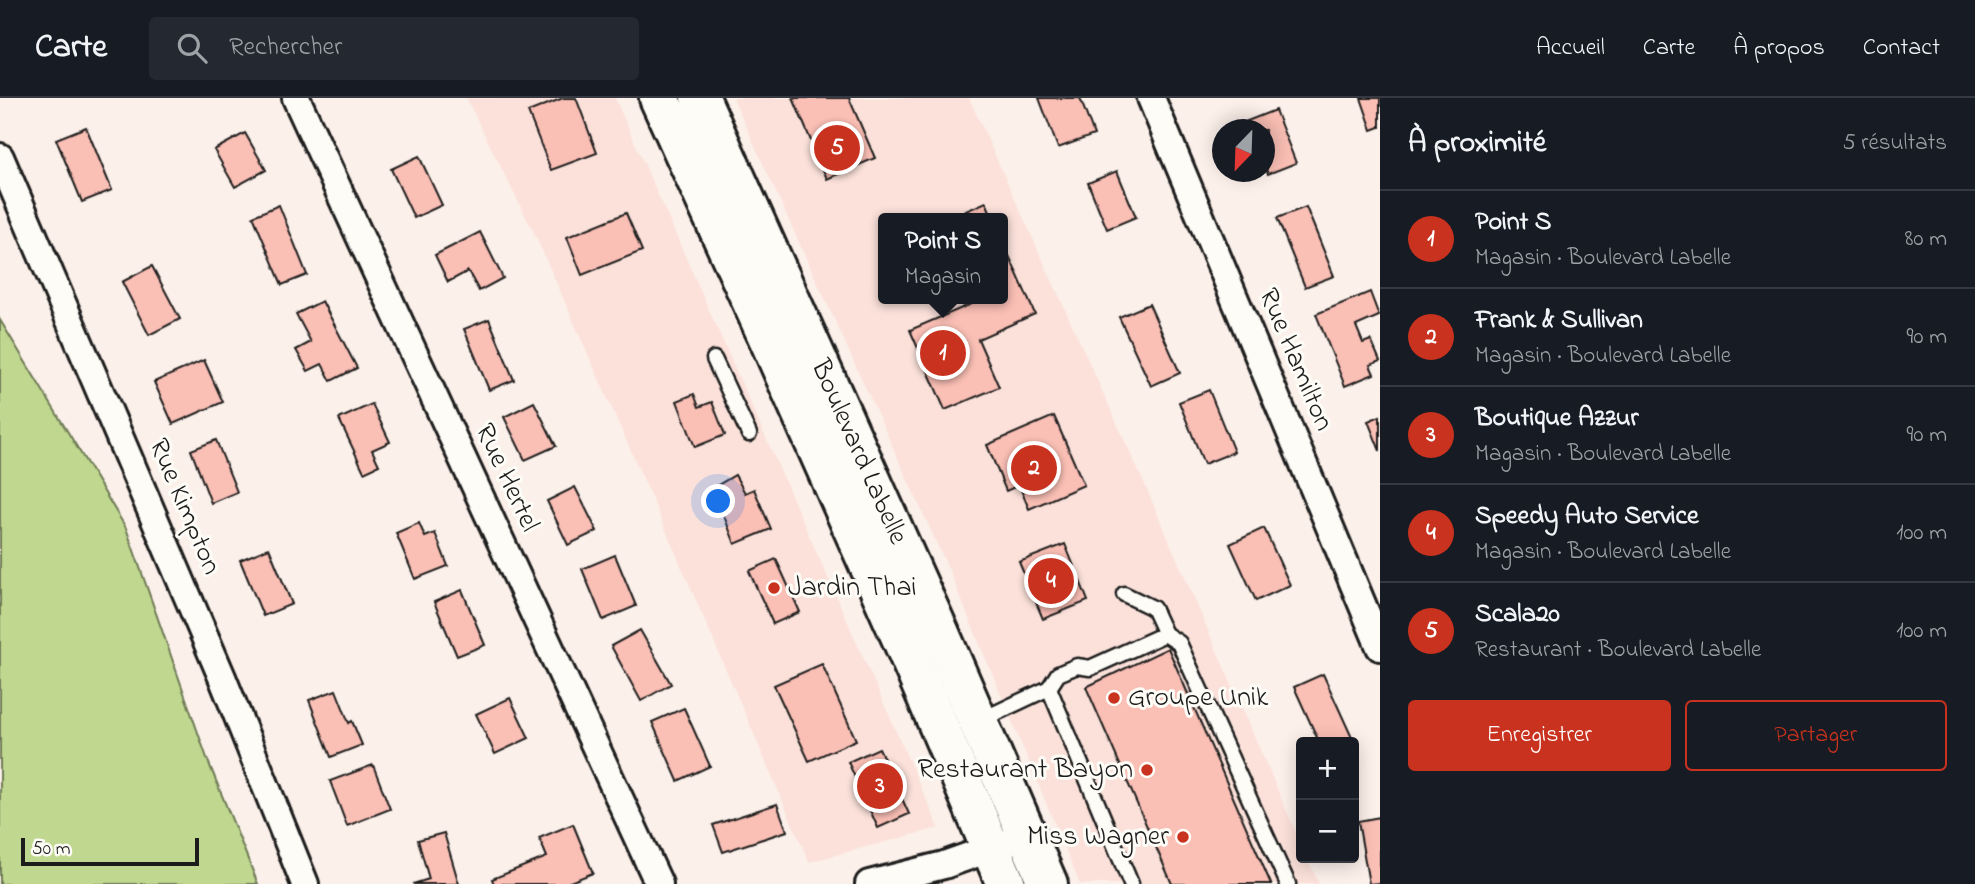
<!DOCTYPE html>
<html lang="fr">
<meta charset="utf-8">
<style>
:root{--surface:#171b24;--page:#242831;--text:#f1f3f6;--muted:#9ea1a6;--line:#363941;--accent:#c8321e}
body{margin:0;font-family:"Indie Flower",sans-serif;background:var(--page);color:var(--text)}
.controls{position:absolute;right:21px;bottom:21px;display:grid;overflow:hidden;border-radius:7px;box-shadow:0 4px 18px #0003}
.controls button{width:63px;height:63px;display:grid;place-items:center;padding:0;border:0;border-bottom:2px solid var(--line);background:var(--surface);color:var(--text);font:35px sans-serif}
.compass{position:absolute;left:1212px;top:21px;width:63px;height:63px;border-radius:50%;background:var(--surface);box-shadow:0 4px 18px #0003;rotate:203deg}
.scale{position:absolute;left:21px;bottom:18px;width:178px;box-sizing:border-box;padding-left:7px;border:4px solid #1c1c1c;border-top:0;font-size:19px;line-height:24px;white-space:nowrap;color:#1c1c1c;-webkit-text-stroke:5px #fdfcf7;paint-order:stroke}
.you{position:absolute;left:719px;top:404px;width:24px;height:24px;margin:-18px;border:5px solid #fff;border-radius:50%;background:#1a73e8;box-shadow:0 0 0 10px #1a73e833}
.badge{display:grid;place-items:center;width:46px;height:46px;border-radius:50%;background:var(--accent);color:#fff;font-size:23px;font-weight:700}
.pin{position:absolute;translate:-50% -50%;border:4px solid #fff;box-shadow:0 2px 7px #0006}
.popup{position:absolute;left:878px;top:115px;width:130px;height:91px;box-sizing:border-box;display:grid;place-content:center;border-radius:7px;background:var(--surface);filter:drop-shadow(0 2px 5px #0005);font-size:23px;white-space:nowrap;color:var(--muted)}
.popup b{font-size:26px;color:var(--text)}
.popup::after{content:'';position:absolute;left:50%;top:100%;margin-left:-14px;border:14px solid transparent;border-top-color:var(--surface)}
.list{margin:0;padding:0;list-style:none}
h2{display:flex;justify-content:space-between;align-items:center;height:91px;margin:0;padding:0 28px;font-size:30px}
h2 small{font-size:23px;font-weight:400;color:var(--muted)}
.list li{display:grid;grid-template-columns:46px 1fr auto;gap:21px;align-items:center;box-sizing:border-box;height:98px;padding:0 28px;border-top:2px solid var(--line)}
.list b{display:block;font-size:26px;white-space:nowrap}
.list p{margin:0;font-size:23px;white-space:nowrap;color:var(--muted)}
.list em{font-size:23px;font-style:normal;color:var(--muted)}
.actions{display:flex;gap:14px;padding:21px 28px}
.actions a{flex:1;padding:16px 0;border:2px solid var(--accent);border-radius:7px;text-align:center;font-size:24px;color:var(--accent)}
.actions .main{background:var(--accent);color:#fff}
.icon{flex:none;width:38px;height:38px;fill:none;stroke:currentColor;stroke-width:2;stroke-linecap:round;stroke-linejoin:round}
.map{position:relative;flex:none;width:1380px;height:786px;overflow:hidden}
header{display:flex;align-items:center;gap:42px;box-sizing:border-box;height:98px;padding:0 35px;background:var(--surface);border-bottom:2px solid var(--line)}
header strong{font-size:33px}
nav{display:flex;gap:38px;margin-inline-start:auto;font-size:24px}
.search{width:490px;height:63px;background:var(--page);display:flex;align-items:center;gap:18px;box-sizing:border-box;padding:0 24px;border-radius:7px;color:var(--muted);font-size:26px}
main{display:flex}
aside{flex:1;background:var(--surface)}
.map>svg:first-child{display:block}
.built{fill:#fbe1da;fill-rule:evenodd}
.green{fill:#bfd78e;stroke:#6e7a55;stroke-width:2}
.building{fill:#fabfb5;stroke:#1c1c1c;stroke-width:2}
.lines{fill:none;stroke-linecap:round;stroke-linejoin:round}
.lane-casing{stroke:#1c1c1c;stroke-width:19}
.street-casing{stroke:#1c1c1c;stroke-width:32}
.primary-casing{stroke:#1c1c1c;stroke-width:44}
.lane{stroke:#fdfcf7;stroke-width:14}
.street{stroke:#fdfcf7;stroke-width:26}
.primary{stroke:#fdfcf7;stroke-width:38}
.poi-dot{fill:#c8321e;stroke:#fdfcf7;stroke-width:2.5}
.labels{text-anchor:middle;dominant-baseline:central;stroke-width:6;stroke-linejoin:round;paint-order:stroke}
.street-label{font-size:28px;fill:#1c1c1c;stroke:#fdfcf7}
.poi-label{font-size:28px;fill:#1c1c1c;stroke:#fdfcf7;text-anchor:start}
</style>
<header>
<strong>Carte</strong>
<div class="search"><svg class="icon" aria-label="search" viewBox="0 0 24 24"><circle cx="10" cy="10" r="6"/><path d="M15 15l6 6"/></svg>Rechercher</div>
<nav><a>Accueil</a><a>Carte</a><a>À propos</a><a>Contact</a></nav>
</header>
<main>
<div class="map">
<svg width="1380" height="786" viewBox="0 0 1380 786">
<rect width="100%" height="100%" fill="#fcf0ea"/>
<filter id="ink" filterUnits="userSpaceOnUse"><feTurbulence type="fractalNoise" baseFrequency=".0143" numOctaves="2"/><feDisplacementMap in="SourceGraphic" scale="14" xChannelSelector="R" yChannelSelector="G"/><feConvolveMatrix kernelMatrix="1 2 1 2 8 2 1 2 1" color-interpolation-filters="sRGB"/></filter>
<g filter="url(#ink)">
<g class="built">
<polygon points="466,0 615,0 939,730 809,764 657,412 536,139"/>
<path d="M733,0H969L1144,385L1301,746V760H1307L1319,786H1080L948,470ZM884,120H1002V201H884Z"/>
</g>
<polygon class="green" points="0,222 126,430 208,663 258,786 0,786"/>
<g class="building">
<polygon points="563,0 576,0 597,55 551,72 528,14"/>
<polygon points="793,0 849,0 875,60 827,81"/>
<polygon points="1039,0 1080,0 1094,37 1058,50"/>
<polygon points="1361,0 1380,0 1380,29 1372,32"/>
<polygon points="1275,12 1296,65 1268,76 1265,68 1265,32 1250,32 1247,23"/>
<polygon points="86,29 112,92 82,104 56,41"/>
<polygon points="245,35 266,72 235,89 214,52"/>
<polygon points="419,58 442,107 414,120 391,71"/>
<polygon points="1117,73 1136,119 1107,131 1088,85"/>
<polygon points="986,104 993,120 961,120 959,116"/>
<polygon points="279,107 307,177 282,187 253,118"/>
<polygon points="1306,109 1334,178 1305,189 1277,120"/>
<polygon points="626,115 642,153 582,177 567,139"/>
<polygon points="480,134 503,180 479,193 468,173 448,184 435,157"/>
<polygon points="1002,142 1035,216 978,241 999,289 945,312 910,232 983,201 1002,201"/>
<polygon points="152,168 180,221 149,237 122,184"/>
<polygon points="1370,194 1379,218 1356,228 1363,245 1371,242 1380,263 1370,267 1374,276 1345,288 1316,216"/>
<polygon points="322,203 357,270 331,283 322,266 308,273 296,252 311,244 296,216"/>
<polygon points="1149,206 1180,275 1151,288 1119,219"/>
<polygon points="489,221 514,282 489,292 464,231"/>
<polygon points="204,262 223,304 173,326 154,284"/>
<polygon points="1209,292 1234,354 1204,366 1179,304"/>
<polygon points="694,296 699,309 712,304 725,337 695,349 677,303"/>
<polygon points="534,304 556,348 525,362 504,319"/>
<polygon points="372,306 390,344 372,352 379,367 364,374 339,321"/>
<polygon points="1054,318 1084,387 1029,411 1019,387 1006,393 987,347"/>
<polygon points="1380,318 1380,353 1368,323"/>
<polygon points="216,342 237,394 211,405 191,352"/>
<polygon points="735,377 745,395 754,391 771,431 735,446 713,390"/>
<polygon points="575,389 597,433 568,447 547,403"/>
<polygon points="419,425 425,439 435,435 448,468 415,481 396,435"/>
<polygon points="1264,430 1290,487 1256,503 1230,446"/>
<polygon points="1065,446 1088,503 1043,521 1019,464"/>
<polygon points="269,450 292,506 263,518 240,462"/>
<polygon points="615,457 636,508 603,522 582,471"/>
<polygon points="776,461 800,514 773,526 749,473"/>
<polygon points="462,492 485,547 457,558 434,504"/>
<polygon points="640,532 671,586 641,603 611,548"/>
<polygon points="1168,550 1271,786 1172,786 1086,589"/>
<polygon points="822,566 856,642 809,663 774,587"/>
<polygon points="1323,576 1359,655 1354,658 1354,644 1319,644 1294,589"/>
<polygon points="336,592 349,625 352,623 362,647 331,659 309,602"/>
<polygon points="510,600 529,640 495,656 476,616"/>
<polygon points="684,610 710,668 678,683 652,624"/>
<polygon points="879,650 909,716 878,730 848,664"/>
<polygon points="373,667 390,711 347,728 330,683"/>
<polygon points="777,706 787,733 723,754 713,727"/>
<polygon points="1380,719 1380,785 1369,786 1358,723"/>
<polygon points="573,726 593,775 565,786 494,786 492,781 547,759 539,740"/>
<polygon points="444,735 459,786 413,786 429,781 418,742"/>
</g>
<g class="lines">
<g class="lane-casing">
<g id="lane">
<polyline points="714,261 749,336"/>
<polyline points="1165,536 1179,545 1288,786"/>
<polyline points="1049,590 1058,576 1077,568 1090,570 1165,536 1153,510 1124,496"/>
<polyline points="981,622 1049,590 1131,786"/>
</g>
</g>
<g class="street-casing">
<g id="street">
<polyline points="296,0 659,786"/>
<polyline points="1151,0 1380,549"/>
<polyline points="0,59 222,579 305,786"/>
<polyline points="869,786 944,767 1006,745"/>
</g>
</g>
<g class="primary-casing">
<g id="primary">
<polyline points="659,0 769,242 903,544 1006,786"/>
<path id="s1" d="M700,0L938,531L1048,786"/>
</g>
</g>
<use href="#lane" class="lane"/>
<use href="#street" class="street"/>
<use href="#primary" class="primary"/>
</g>
</g>
<g class="poi-dot">
<circle cx="774" cy="490" r="7"/>
<circle cx="1114" cy="600" r="7"/>
<circle cx="1147" cy="672" r="7"/>
<circle cx="1183" cy="739" r="7"/>
</g>
<g class="labels">
<g class="street-label">
<text transform="translate(1295 262) rotate(67)">Rue Hamilton</text>
<text stroke="none"><textPath href="#s1" startOffset="388">Boulevard Labelle</textPath></text>
<text transform="translate(506 380) rotate(65)">Rue Hertel</text>
<text transform="translate(184 409) rotate(67)">Rue Kimpton</text>
</g>
<g class="poi-label">
<text x="788" y="490">Jardin Thai</text>
<text x="1128" y="600">Groupe Unik</text>
<text x="1133" y="672" text-anchor="end">Restaurant Bayon</text>
<text x="1169" y="739" text-anchor="end">Miss Wagner</text>
</g>
</g>
</svg>
<div class="controls">
<button>+</button>
<button>−</button>
</div>
<svg class="compass" viewBox="-18 -18 36 36"><path d="M0-13l5 13h-10z" fill="#e53935"/><path d="M0 13l5-13h-10z" fill="#9ea1a6"/></svg>
<div class="scale">50 m</div>
<div class="you"></div>
<div class="pin badge" style="left:943px;top:255px">1</div>
<div class="popup"><b>Point S</b>Magasin</div>
<div class="pin badge" style="left:1034px;top:370px">2</div>
<div class="pin badge" style="left:880px;top:688px">3</div>
<div class="pin badge" style="left:1051px;top:483px">4</div>
<div class="pin badge" style="left:837px;top:50px">5</div>
</div>
<aside>
<h2>À proximité<small>5 résultats</small></h2>
<ul class="list">
<li><span class="badge">1</span><div><b>Point S</b><p>Magasin · Boulevard Labelle</p></div><em>80 m</em></li>
<li><span class="badge">2</span><div><b>Frank &amp; Sullivan</b><p>Magasin · Boulevard Labelle</p></div><em>90 m</em></li>
<li><span class="badge">3</span><div><b>Boutique Azzur</b><p>Magasin · Boulevard Labelle</p></div><em>90 m</em></li>
<li><span class="badge">4</span><div><b>Speedy Auto Service</b><p>Magasin · Boulevard Labelle</p></div><em>100 m</em></li>
<li><span class="badge">5</span><div><b>Scala20</b><p>Restaurant · Boulevard Labelle</p></div><em>100 m</em></li>
</ul>
<div class="actions"><a class="main">Enregistrer</a><a>Partager</a></div>
</aside>
</main>
